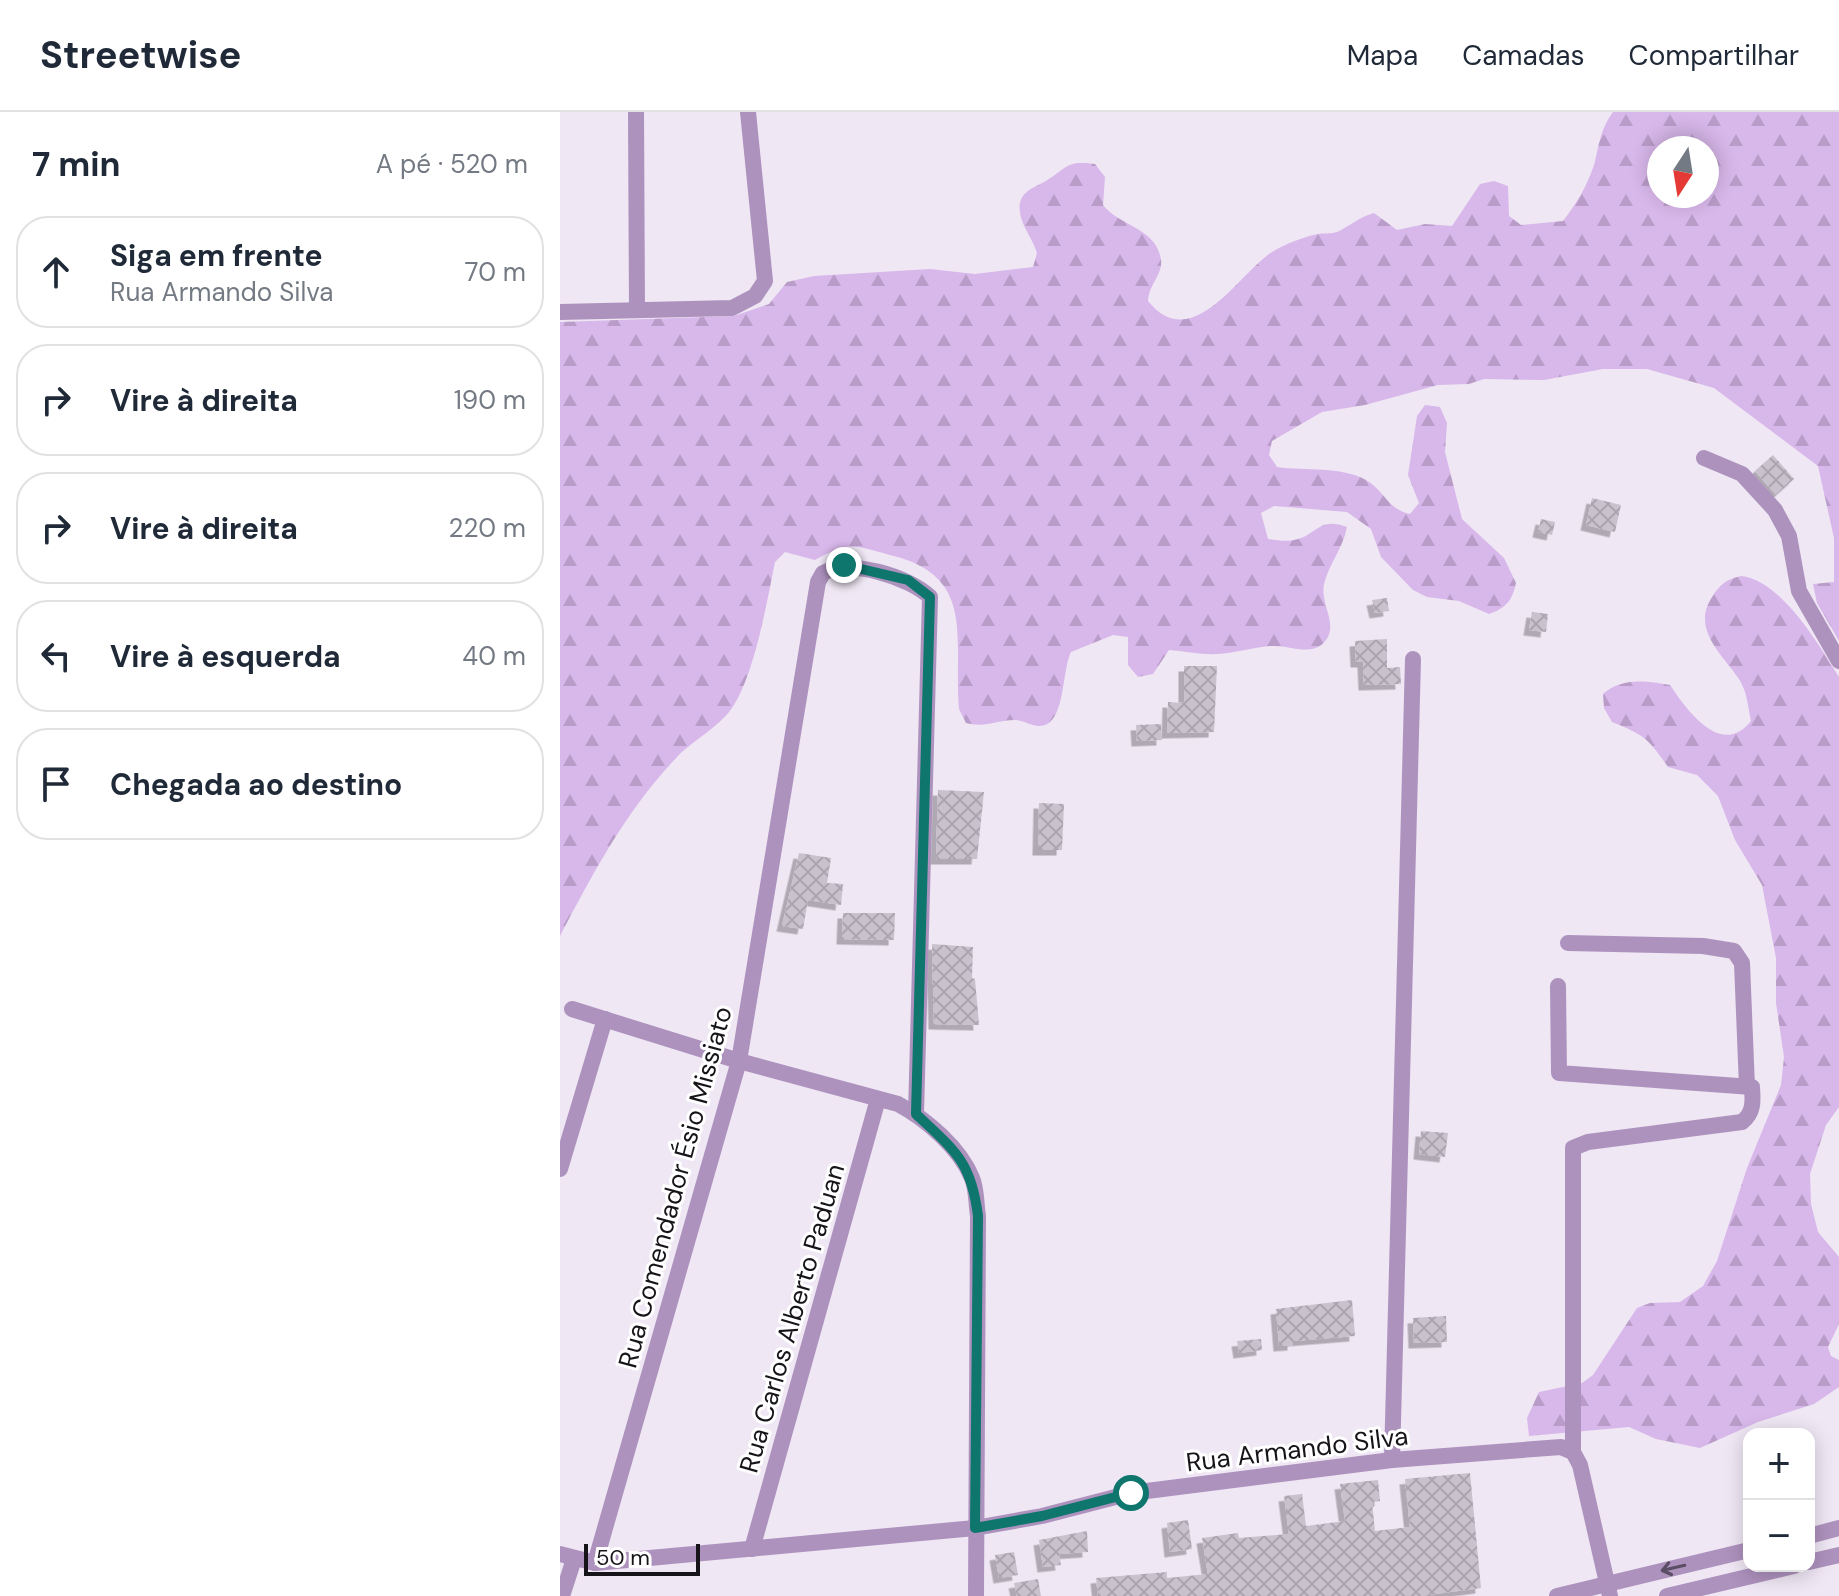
<!DOCTYPE html>
<html lang="pt">
<meta charset="utf-8">
<style>
:root{--surface:#fff;--page:#f2f2f3;--text:#1f2937;--muted:#747a83;--line:#e0e1e3}
body{margin:0;font-family:"DM Sans",sans-serif;background:var(--page);color:var(--text)}
.controls{position:absolute;right:24px;bottom:24px;display:grid;overflow:hidden;border-radius:16px;box-shadow:0 4px 20px #0003}
.controls button{width:72px;height:72px;display:grid;place-items:center;padding:0;border:0;border-bottom:2px solid var(--line);background:var(--surface);color:var(--text);font:40px sans-serif}
.compass{position:absolute;left:1087px;top:24px;width:72px;height:72px;border-radius:50%;background:var(--surface);box-shadow:0 4px 20px #0003;rotate:192deg}
.scale{position:absolute;left:24px;bottom:20px;width:116px;box-sizing:border-box;padding-left:8px;border:4px solid #171419;border-top:0;font-size:22px;line-height:28px;white-space:nowrap;color:#171419;-webkit-text-stroke:6px #fff;paint-order:stroke}
.stop{position:absolute;width:24px;height:24px;margin:-18px;border:6px solid #0f766e;border-radius:50%;background:#fff}
.stop.end{background:#0f766e;border-color:#fff;box-shadow:0 2px 8px #0008}
.list{margin:0;padding:0;list-style:none}
h2{display:flex;justify-content:space-between;align-items:center;height:104px;margin:0;padding:0 32px;font-size:34px}
h2 small{font-size:26px;font-weight:400;color:var(--muted)}
.list li{display:grid;grid-template-columns:52px 1fr auto;gap:24px;align-items:center;box-sizing:border-box;height:112px;margin:0 16px 16px;padding:0 16px;border:2px solid var(--line);border-radius:32px}
.list b{display:block;font-size:30px;white-space:nowrap}
.list p{margin:0;font-size:26px;white-space:nowrap;color:var(--muted)}
.list em{font-size:26px;font-style:normal;color:var(--muted)}
.icon{flex:none;width:44px;height:44px;fill:none;stroke:currentColor;stroke-width:2;stroke-linecap:round;stroke-linejoin:round}
.map{position:relative;flex:none;width:1279px;height:1484px;overflow:hidden}
header{display:flex;align-items:center;gap:48px;box-sizing:border-box;height:112px;padding:0 40px;background:var(--surface);border-bottom:2px solid var(--line)}
header strong{font-size:38px}
nav{display:flex;gap:44px;margin-inline-start:auto;font-size:28px}
main{display:flex}
aside{flex:1;background:var(--surface)}
.map>svg:first-child{display:block}
.forest{fill:url(#forest-firs);fill-rule:evenodd}
.building{fill:url(#building-cross-hatch);filter:url(#shadow)}
.lines{fill:none;stroke-linecap:round;stroke-linejoin:round}
.minor{stroke:#ae92be;stroke-width:16}
.oneway{stroke:#5b4d63}
.route{stroke:#0f766e;stroke-width:10}
.labels{text-anchor:middle;dominant-baseline:central;stroke-width:6;stroke-linejoin:round;paint-order:stroke}
.street-label{font-size:26px;fill:#171419;stroke:#fff}
</style>
<header>
<strong>Streetwise</strong>
<nav><a>Mapa</a><a>Camadas</a><a>Compartilhar</a></nav>
</header>
<main>
<aside>
<h2>7 min<small>A pé · 520 m</small></h2>
<ul class="list">
<li><svg class="icon" aria-label="ahead" viewBox="0 0 24 24"><path d="M12 20V5M6 11l6-6 6 6"/></svg><div><b>Siga em frente</b><p>Rua Armando Silva</p></div><em>70 m</em></li>
<li><svg class="icon" aria-label="right" viewBox="0 0 24 24"><path d="M7 20v-9h11M14 6l5 5-5 5"/></svg><div><b>Vire à direita</b></div><em>190 m</em></li>
<li><svg class="icon" aria-label="right" viewBox="0 0 24 24"><path d="M7 20v-9h11M14 6l5 5-5 5"/></svg><div><b>Vire à direita</b></div><em>220 m</em></li>
<li><svg class="icon" aria-label="left" viewBox="0 0 24 24"><path d="M17 20v-9H6M10 6l-5 5 5 5"/></svg><div><b>Vire à esquerda</b></div><em>40 m</em></li>
<li><svg class="icon" aria-label="arrive" viewBox="0 0 24 24"><path d="M6 21V4h12l-3 4 3 4H6"/></svg><div><b>Chegada ao destino</b></div></li>
</ul>
</aside>
<div class="map">
<svg width="1279" height="1484" viewBox="0 0 1279 1484">
<defs>
<pattern id="forest-firs" width="22" height="20" patternUnits="userSpaceOnUse" patternTransform="scale(2)"><rect width="22" height="20" fill="#d8b7ea"/><path d="M5 1l3.5 6h-7zM16 11l3.5 6h-7z" fill="#b99cc8"/></pattern>
<pattern id="building-cross-hatch" width="8" height="8" patternUnits="userSpaceOnUse" patternTransform="scale(2)"><rect width="8" height="8" fill="#c9c1ce"/><path d="M0 0l8 8M0 8l8-8" fill="none" stroke="#aca5b0"/></pattern>
<filter id="shadow"><feDropShadow dx="-5.5" dy="5.5" stdDeviation="0" flood-color="#0004"/></filter>
</defs>
<rect width="100%" height="100%" fill="#efe7f4"/>
<g class="forest">
<path d="M1053,0H1279V529L1257,491L1253,472L1274,470V426L1258,354L1154,276L1087,257H1043L984,268L924,267L909,272L878,273L805,293L762,300L712,329L709,343L717,355C745,359 781,354 806,368C825,379 827,397 850,402L859,391L848,363L857,304L865,293L880,295L887,311L885,340L902,407L944,446L956,471C952,489 946,496 929,502L899,489L867,485L853,478L821,445L811,417L787,400L714,394L701,401L708,427C717,428 726,430 734,428C758,423 758,404 787,415C783,436 769,452 764,472C760,491 776,508 768,525C756,547 731,533 712,534C694,535 676,541 657,542C642,543 624,539 609,538L593,562L578,565L568,553V525L553,523L511,540C501,561 506,614 479,614C471,614 463,608 455,608C437,608 425,616 406,611L399,597C393,527 418,464 330,443C291,433 290,429 255,448L225,440L215,450C207,490 194,564 172,596C158,616 133,628 117,645C67,697 33,761 0,824V210L174,204L209,192L227,170L254,164L370,157L415,162L473,155L477,141C473,128 462,114 460,101C457,81 471,77 484,70C507,57 504,48 535,52L545,65L543,93C559,114 597,116 601,148C603,162 589,172 588,189C632,244 679,161 712,140C725,132 743,125 758,122C763,121 772,122 777,120C790,114 799,105 814,101L837,118L865,112L892,114L920,72L934,69L948,74L949,104L961,113L1003,109C1017,91 1027,74 1034,53C1039,34 1040,17 1053,0ZM1099,36H1147V84H1099Z"/>
<path d="M1181,464C1221,468 1259,533 1279,565V995L1266,1013L1250,1062L1251,1092L1258,1120L1279,1145V1212L1268,1235L1271,1244L1279,1248V1275L1254,1292L1198,1310L1140,1336L1096,1327L1069,1315L969,1324L967,1306L979,1280L1022,1271L1033,1263L1077,1196L1090,1191L1120,1190L1143,1174L1157,1149L1187,1056L1221,973L1224,945L1216,891V846L1202,773L1175,728L1158,684L1137,663L1108,655C1088,626 1084,623 1052,610L1044,596L1043,582C1062,565 1087,569 1110,573C1128,600 1162,646 1191,609C1188,595 1187,579 1179,567C1162,542 1131,517 1152,485C1160,472 1167,467 1181,464Z"/>
</g>
<g class="building">
<polygon points="1213,343 1234,367 1216,383 1195,359"/>
<polygon points="1032,386 1061,393 1055,420 1026,413"/>
<polygon points="981,407 995,410 992,423 978,420"/>
<polygon points="827,486 829,499 815,501 812,488"/>
<polygon points="972,500 988,502 986,520 969,518"/>
<polygon points="827,527 827,556 840,555 841,572 804,573 803,550 796,550 795,529"/>
<polygon points="624,554 657,554 654,620 607,621 608,590 624,591"/>
<polygon points="601,612 602,628 577,629 576,613"/>
<polygon points="378,678 424,680 417,747 376,747"/>
<polygon points="479,691 504,692 502,738 478,738"/>
<polygon points="239,741 271,746 267,771 283,772 281,793 248,788 243,817 222,814"/>
<polygon points="283,801 335,801 334,828 282,827"/>
<polygon points="372,832 413,835 412,866 415,867 419,913 374,912"/>
<polygon points="861,1019 888,1021 885,1045 859,1042"/>
<polygon points="792,1188 795,1224 733,1229 733,1233 719,1234 716,1197"/>
<polygon points="886,1204 887,1230 854,1231 853,1206"/>
<polygon points="701,1227 702,1238 679,1241 677,1229"/>
<polygon points="910,1361 921,1476 859,1484 538,1484 536,1466 607,1460 607,1466 648,1462 642,1426 678,1421 679,1426 729,1422 724,1384 742,1382 746,1414 785,1409 780,1372 818,1368 820,1389 812,1390 815,1419 850,1415 845,1367"/>
<polygon points="628,1408 632,1437 610,1440 607,1411"/>
<polygon points="527,1419 528,1440 499,1442 501,1453 483,1455 479,1428"/>
<polygon points="454,1440 458,1463 439,1466 435,1443"/>
<polygon points="478,1467 481,1484 457,1484 454,1471"/>
</g>
<g class="lines">
<g class="minor">
<polyline points="76,0 77,197"/>
<polyline points="0,200 172,196 195,184 205,169 188,0"/>
<polyline points="1144,346 1182,362 1215,398 1229,424 1239,479 1279,549"/>
<polyline points="1008,831 1143,834 1174,839 1182,851 1187,975"/>
<path d="M998,874L999,961L1192,975C1193,989 1194,1001 1182,1010L1028,1030L1013,1036V1340"/>
<path d="M12,897L179,949L338,992C366,1007 400,1036 412,1066C417,1078 416,1092 418,1104L416,1484"/>
<polyline points="0,1057 45,907"/>
<polyline points="832,1348 853,547"/>
<polyline points="1249,1424 1279,1416"/>
<polyline points="192,1437 318,987"/>
<polyline points="0,1442 35,1451 415,1416 482,1404 571,1381 832,1348 1001,1335 1013,1340 1020,1353 1050,1484"/>
<polyline points="1249,1450 1279,1443"/>
<path d="M35,1451L179,949L258,470L263,461C288,446 350,465 370,485L356,1002"/>
<polyline points="2,1484 14,1447"/>
<polyline points="997,1484 1189,1438"/>
<polyline points="1107,1484 1234,1454"/>
</g>
</g>
<defs><path id="oneway-shaft" d="M-6 0H5M1.5-3L5.5 0L1.5 3" fill="none" stroke-width="1.6" stroke-linecap="round" stroke-linejoin="round" transform="scale(2)"/></defs>
<use class="oneway" href="#oneway-shaft" transform="translate(1113 1456) rotate(167)"/>
<g class="lines">
<path class="route" d="M284,453L348,468L370,485L356,1002C395,1039 411,1049 418,1104L415,1416L482,1404L571,1381"/>
</g>
<g class="labels">
<g class="street-label">
<text transform="translate(115 1075) rotate(-75)">Rua Comendador Ésio Missiato</text>
<text transform="translate(232 1206) rotate(-74)">Rua Carlos Alberto Paduan</text>
<text transform="translate(737 1337) rotate(-7)">Rua Armando Silva</text>
</g>
</g>
</svg>
<div class="controls">
<button>+</button>
<button>−</button>
</div>
<svg class="compass" viewBox="-18 -18 36 36"><path d="M0-13l5 13h-10z" fill="#e53935"/><path d="M0 13l5-13h-10z" fill="#747a83"/></svg>
<div class="scale">50 m</div>
<div class="stop" style="left:571px;top:1381px"></div>
<div class="stop end" style="left:284px;top:453px"></div>
</div>
</main>
